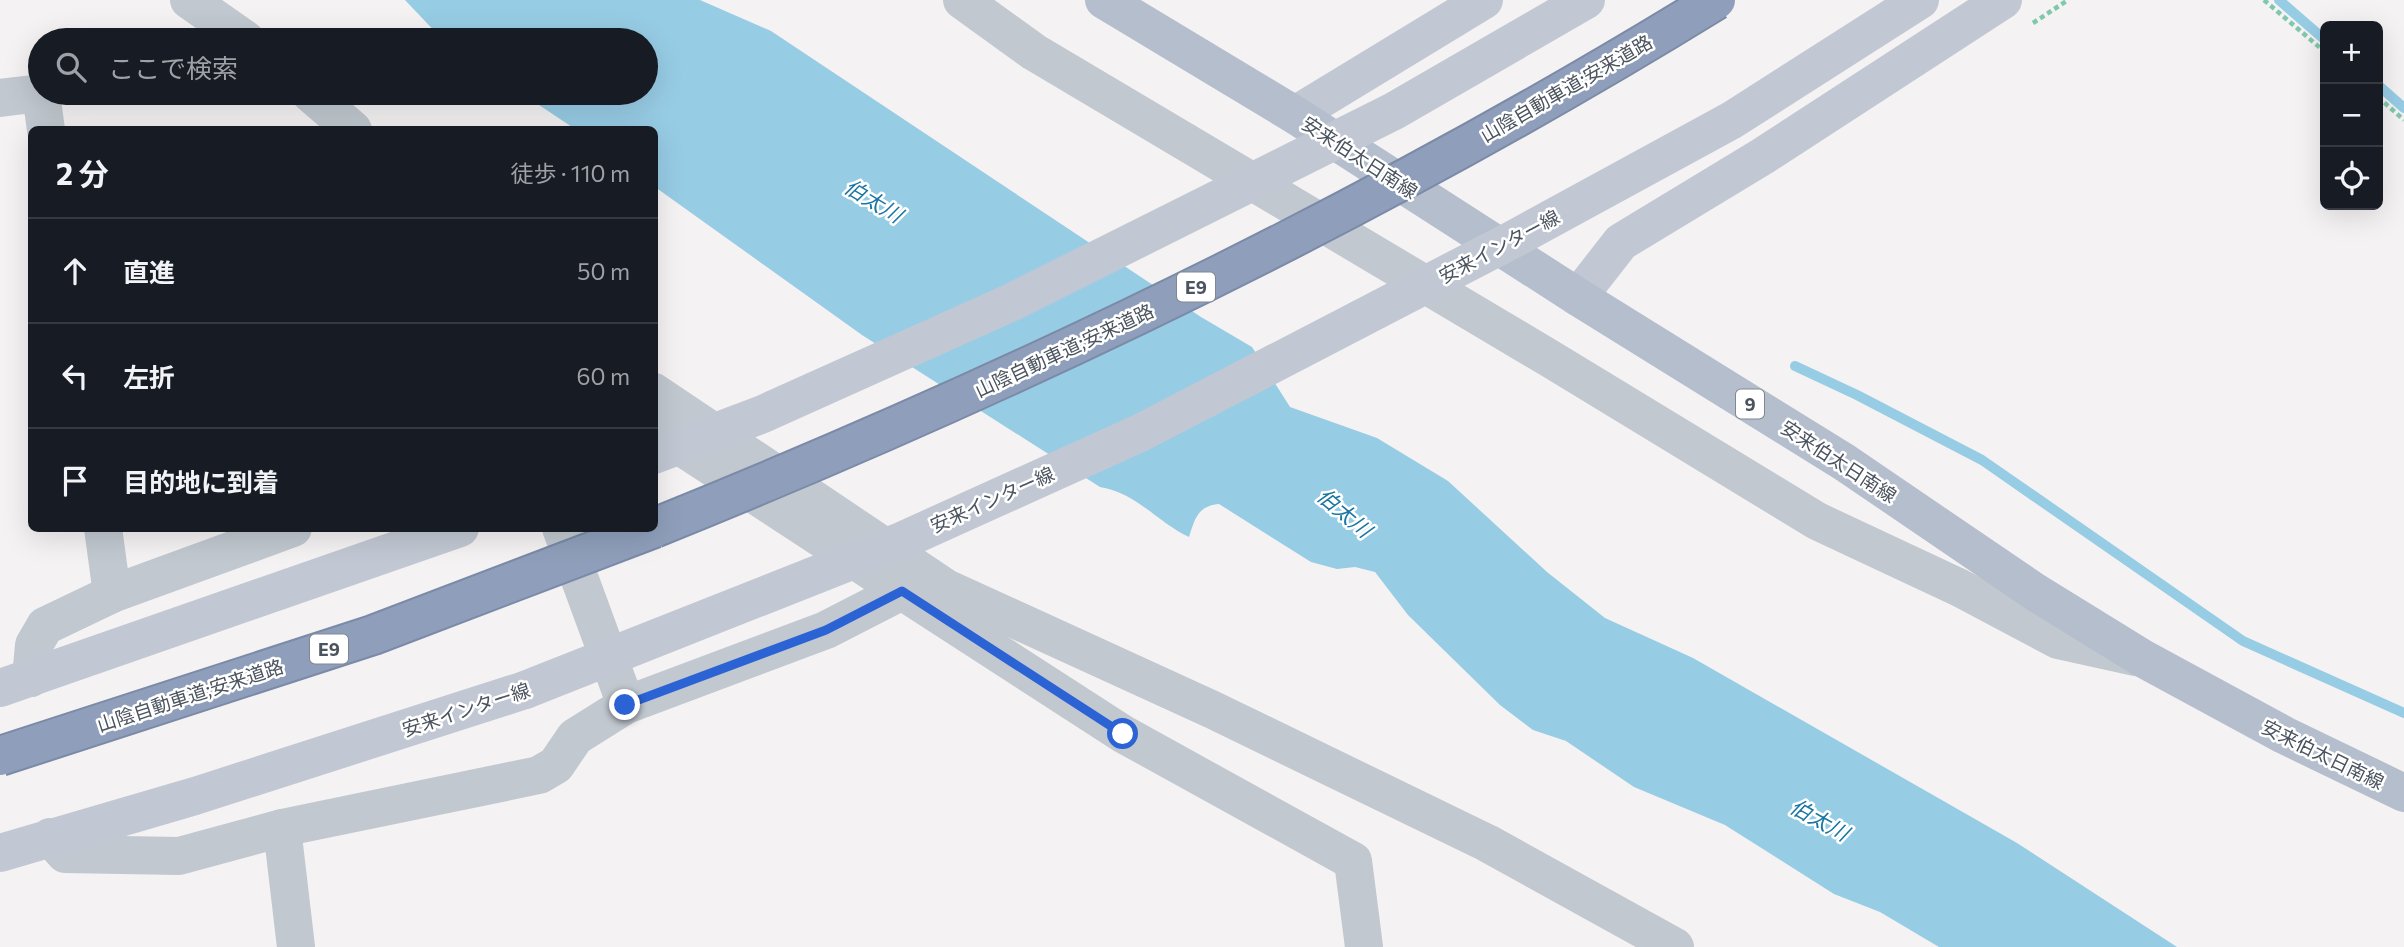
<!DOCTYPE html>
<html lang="ja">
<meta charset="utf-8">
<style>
:root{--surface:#171b24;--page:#242831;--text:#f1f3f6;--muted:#9ea1a6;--line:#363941}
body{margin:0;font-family:Commissioner,"Noto Sans JP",sans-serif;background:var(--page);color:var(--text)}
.controls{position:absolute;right:21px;top:21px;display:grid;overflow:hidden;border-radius:10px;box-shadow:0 7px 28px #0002}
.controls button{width:63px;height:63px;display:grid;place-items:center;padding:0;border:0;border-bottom:2px solid var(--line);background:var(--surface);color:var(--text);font:35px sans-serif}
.stop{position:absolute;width:21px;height:21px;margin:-16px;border:5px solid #2b63d5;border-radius:50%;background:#fff}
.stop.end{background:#2b63d5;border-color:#fff;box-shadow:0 2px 7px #0008}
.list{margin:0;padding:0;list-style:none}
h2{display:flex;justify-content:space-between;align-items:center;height:91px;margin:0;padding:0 28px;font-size:30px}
h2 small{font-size:23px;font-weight:400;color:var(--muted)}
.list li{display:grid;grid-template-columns:46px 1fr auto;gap:21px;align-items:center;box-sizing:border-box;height:105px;padding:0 28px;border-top:2px solid var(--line)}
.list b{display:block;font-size:26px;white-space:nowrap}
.list em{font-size:23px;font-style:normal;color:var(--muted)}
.icon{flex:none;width:38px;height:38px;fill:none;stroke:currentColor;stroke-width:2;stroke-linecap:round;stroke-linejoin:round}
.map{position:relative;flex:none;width:2404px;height:947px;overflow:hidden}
.search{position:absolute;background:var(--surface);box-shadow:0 7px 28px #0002;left:28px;top:28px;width:630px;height:77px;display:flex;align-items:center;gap:18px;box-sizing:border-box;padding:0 24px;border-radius:38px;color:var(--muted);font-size:26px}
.panel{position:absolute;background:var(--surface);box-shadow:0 7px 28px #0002;left:28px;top:126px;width:630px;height:406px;border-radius:10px}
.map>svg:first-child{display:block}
.water{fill:#97cce5}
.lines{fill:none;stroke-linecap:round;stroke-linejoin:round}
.stream{stroke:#97cce5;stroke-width:10}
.path{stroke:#80c8ac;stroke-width:4.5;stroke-dasharray:5 3.5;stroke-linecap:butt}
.street{stroke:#c1c8cf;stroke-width:38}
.secondary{stroke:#c2c8d3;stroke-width:38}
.primary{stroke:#b4becd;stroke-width:38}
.highway-bridge-casing{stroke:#7a8aa7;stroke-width:42;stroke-linecap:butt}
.secondary-bridge{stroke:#c2c8d3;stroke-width:38}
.highway-bridge{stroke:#8f9fbb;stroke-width:38}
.route{stroke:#2b63d5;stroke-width:9}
.labels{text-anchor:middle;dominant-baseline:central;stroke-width:5;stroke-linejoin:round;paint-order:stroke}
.shield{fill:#fff;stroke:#81878e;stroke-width:2}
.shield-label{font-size:18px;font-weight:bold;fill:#4b535e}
.street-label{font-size:19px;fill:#4b535e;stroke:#fff}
.water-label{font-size:21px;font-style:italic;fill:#1a77a2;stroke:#fff}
</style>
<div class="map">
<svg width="2404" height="947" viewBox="0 0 2404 947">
<rect width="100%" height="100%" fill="#f4f2f2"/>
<path class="water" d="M405,0H700L771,31L1201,317L1252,347L1290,407L1377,438L1448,481L1547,572L1605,618L1693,658L2017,843L2177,947H1939L1880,912L1834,894L1725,825L1634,787L1566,741L1533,730L1500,705L1408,615L1375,572L1355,567L1337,569L1311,562L1219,504C1198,506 1195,518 1189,537C1157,522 1137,493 1100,487L862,335L655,187L654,130L575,129L521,93H646V40H443Z"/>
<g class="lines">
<g class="stream">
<polyline points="2279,0 2325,40"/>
<polyline points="2378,85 2404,108"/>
<polyline points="1795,366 1857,395 1982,460 2243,641 2404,713"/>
</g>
<g class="path">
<polyline points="2264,0 2325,52"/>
<polyline points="2033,23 2068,0"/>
<polyline points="2378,97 2404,120"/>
</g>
<g class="street">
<polyline points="189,0 246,40"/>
<polyline points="962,0 1034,52 1549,358 1817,521 1960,588 2058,640 2135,657"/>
<polyline points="310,93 353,130"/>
<polyline points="0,98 41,93 46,130"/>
<polyline points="654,392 946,588 1213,710 1487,843 1675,947"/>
<polyline points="654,429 902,591"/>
<polyline points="103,528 112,594"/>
<polyline points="561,528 626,705"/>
<polyline points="31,678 34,645 45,626 112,594 293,528"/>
<polyline points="282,828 539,775 556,765 575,737 626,705 826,630 902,591 1123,734 1353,861 1364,947"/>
<polyline points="50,837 65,854 179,856 282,828 296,947"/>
</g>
<g class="secondary">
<polyline points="1295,115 1484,0"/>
<polyline points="1578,297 1621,242 1763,156 2003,0"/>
<polyline points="0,688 460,528"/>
<polyline points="0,853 195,796 525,690"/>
</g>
<polyline class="primary" points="1104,0 1295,115 1578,297 1844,462 2035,592 2142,658 2284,735 2404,793"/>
<g class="highway-bridge-casing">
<g id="highway-bridge">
<path d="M654,528C1021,380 1379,208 1716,0"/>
<polyline points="0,756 373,635 654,528"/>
</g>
</g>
<g class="secondary-bridge">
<polyline points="654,455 763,414 1010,303 1394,111 1586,0"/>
<polyline points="525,690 899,542 1140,433 1510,241 1732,120 1920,0"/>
</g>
<use href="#highway-bridge" class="highway-bridge"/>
</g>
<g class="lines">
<polyline class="route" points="625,705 826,630 902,591 1123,734"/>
</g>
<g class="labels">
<g class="shield">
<rect x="1177" y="272.5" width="38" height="29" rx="5"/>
<rect x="1736" y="389.5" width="28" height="29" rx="5"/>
<rect x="310" y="634.5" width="38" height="29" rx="5"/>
</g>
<g class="shield-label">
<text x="1196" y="287">E9</text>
<text x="1750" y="404">9</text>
<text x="329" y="649">E9</text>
</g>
<g class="street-label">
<text transform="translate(1566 88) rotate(-30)">山陰自動車道;安来道路</text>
<text transform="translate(1360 157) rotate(33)">安来伯太日南線</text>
<text transform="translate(1499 246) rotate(-28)">安来インター線</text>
<text transform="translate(1064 350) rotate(-25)">山陰自動車道;安来道路</text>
<text transform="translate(1839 461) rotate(33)">安来伯太日南線</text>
<text transform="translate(992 499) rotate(-24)">安来インター線</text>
<text transform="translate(190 695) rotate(-18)">山陰自動車道;安来道路</text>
<text transform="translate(466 709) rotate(-18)">安来インター線</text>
<text transform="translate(2323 754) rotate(26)">安来伯太日南線</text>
</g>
<g class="water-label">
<text transform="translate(874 200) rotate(31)">伯太川</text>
<text transform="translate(1345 512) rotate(40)">伯太川</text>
<text transform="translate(1820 819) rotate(29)">伯太川</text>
</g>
</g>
</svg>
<div class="controls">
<button>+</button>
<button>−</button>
<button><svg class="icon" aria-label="locate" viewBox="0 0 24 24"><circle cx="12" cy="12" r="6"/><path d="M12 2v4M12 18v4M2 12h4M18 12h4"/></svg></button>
</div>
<div class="stop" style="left:1123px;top:734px"></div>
<div class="stop end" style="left:625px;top:705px"></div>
<div class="search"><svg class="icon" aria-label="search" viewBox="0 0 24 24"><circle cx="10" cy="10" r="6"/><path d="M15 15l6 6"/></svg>ここで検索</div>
<section class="panel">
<h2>2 分<small>徒歩 · 110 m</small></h2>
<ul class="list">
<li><svg class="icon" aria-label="ahead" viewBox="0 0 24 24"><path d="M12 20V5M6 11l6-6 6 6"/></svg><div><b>直進</b></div><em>50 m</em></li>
<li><svg class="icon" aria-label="left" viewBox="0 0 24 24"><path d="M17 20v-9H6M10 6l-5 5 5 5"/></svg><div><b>左折</b></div><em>60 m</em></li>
<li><svg class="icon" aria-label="arrive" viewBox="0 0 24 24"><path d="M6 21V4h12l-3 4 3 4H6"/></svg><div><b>目的地に到着</b></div></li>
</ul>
</section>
</div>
